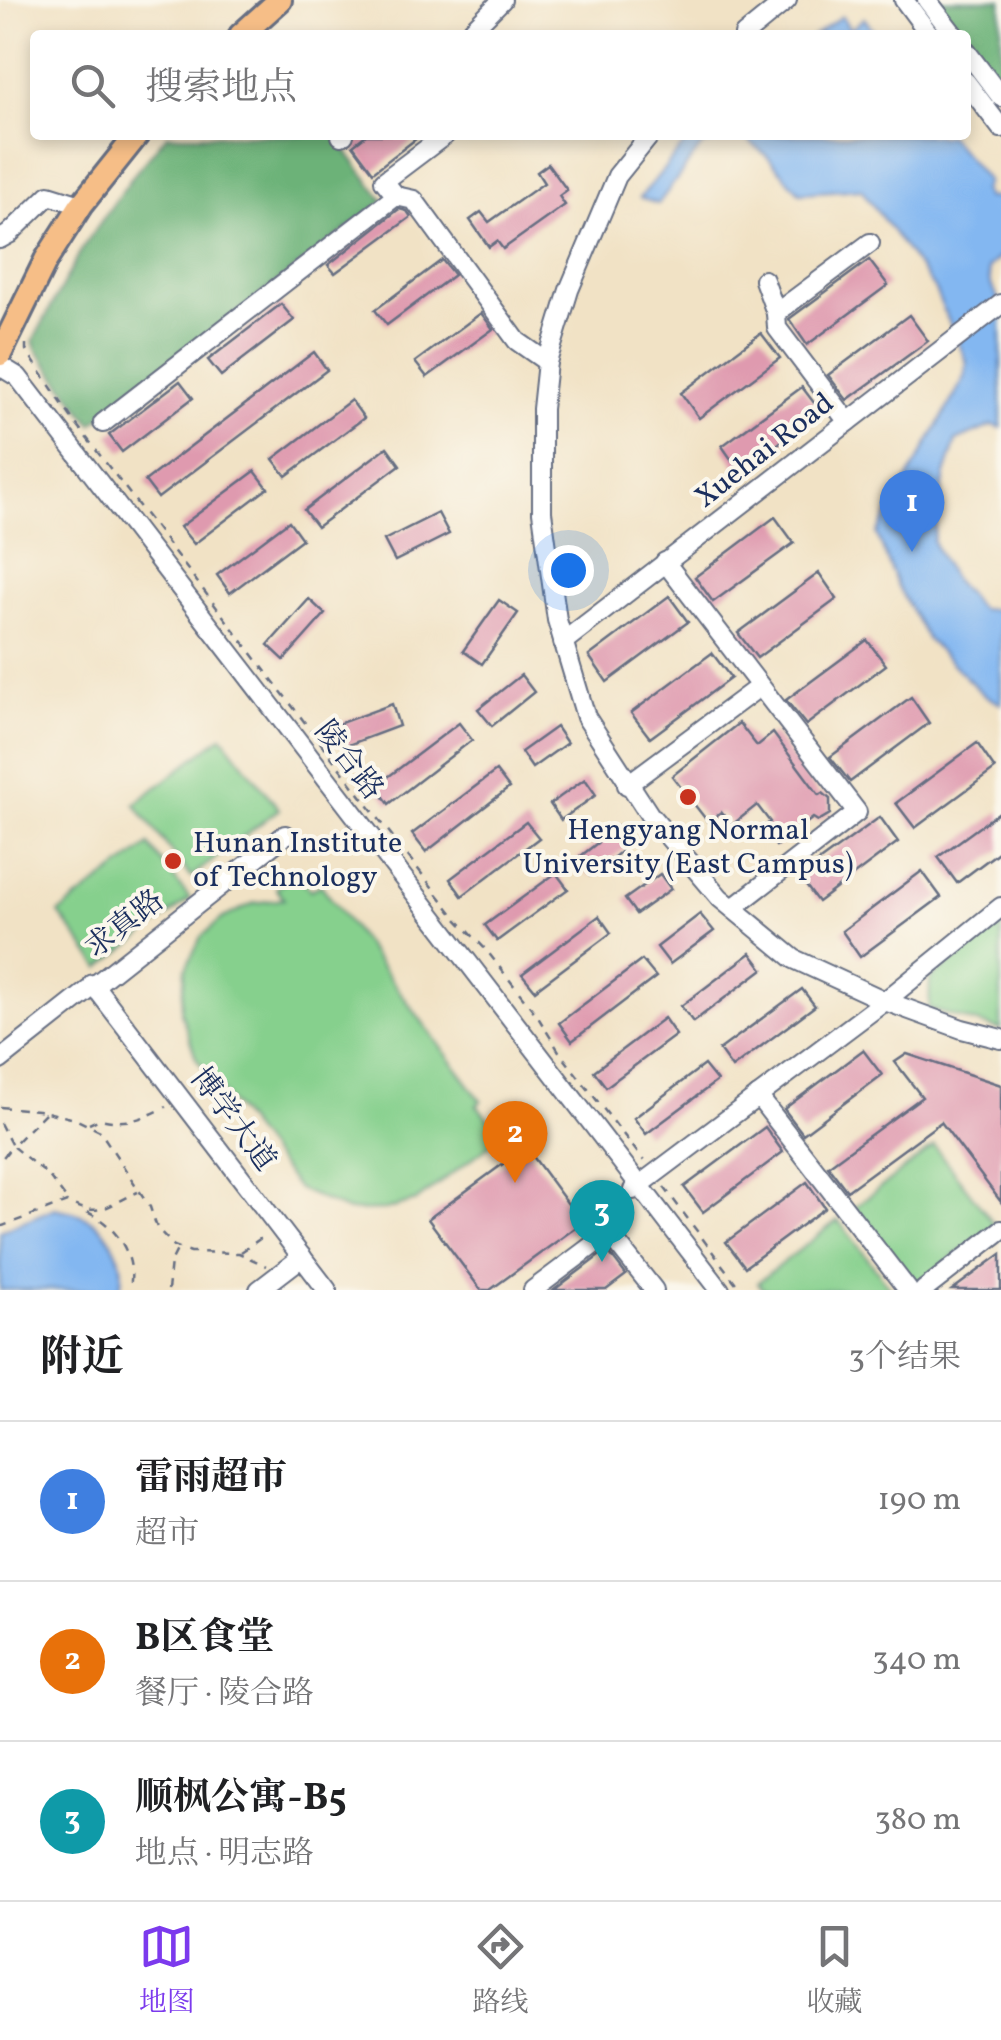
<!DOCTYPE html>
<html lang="zh">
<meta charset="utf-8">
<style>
:root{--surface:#fff;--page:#f2f2f2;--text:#202124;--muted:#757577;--line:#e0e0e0;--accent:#7c3aed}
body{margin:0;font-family:Vollkorn,"Noto Serif SC",serif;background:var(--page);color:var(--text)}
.you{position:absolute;left:568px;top:570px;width:35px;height:35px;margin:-25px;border:8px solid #fff;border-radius:50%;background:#1a73e8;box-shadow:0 0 0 15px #1a73e833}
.badge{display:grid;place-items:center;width:65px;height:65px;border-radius:50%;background:var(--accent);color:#fff;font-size:32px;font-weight:700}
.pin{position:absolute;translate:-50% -82px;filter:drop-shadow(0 2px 5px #0008)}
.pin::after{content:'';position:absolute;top:52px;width:35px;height:30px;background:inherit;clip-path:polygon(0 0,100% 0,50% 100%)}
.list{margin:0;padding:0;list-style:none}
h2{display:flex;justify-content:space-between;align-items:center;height:130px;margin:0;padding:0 40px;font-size:42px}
h2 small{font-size:32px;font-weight:400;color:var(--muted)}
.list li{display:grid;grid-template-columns:65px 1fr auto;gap:30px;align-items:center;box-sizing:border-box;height:160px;padding:0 40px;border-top:2px solid var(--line)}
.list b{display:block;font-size:38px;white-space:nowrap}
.list p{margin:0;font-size:32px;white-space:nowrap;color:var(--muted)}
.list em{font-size:32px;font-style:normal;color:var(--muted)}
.icon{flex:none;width:55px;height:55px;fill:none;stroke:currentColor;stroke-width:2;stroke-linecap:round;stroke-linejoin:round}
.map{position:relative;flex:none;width:1001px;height:1290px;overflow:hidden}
.search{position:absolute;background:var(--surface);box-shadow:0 5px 15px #0003;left:30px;right:30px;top:30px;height:110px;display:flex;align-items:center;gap:25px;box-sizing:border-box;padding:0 35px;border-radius:10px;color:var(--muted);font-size:38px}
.sheet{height:610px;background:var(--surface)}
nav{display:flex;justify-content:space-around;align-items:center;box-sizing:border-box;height:140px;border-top:2px solid var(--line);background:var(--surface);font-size:28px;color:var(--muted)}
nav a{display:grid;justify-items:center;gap:5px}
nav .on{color:var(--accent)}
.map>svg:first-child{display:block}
.green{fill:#86d08d;stroke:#508076;stroke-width:2.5}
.forest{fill:#6cb278;stroke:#44706b;stroke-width:2.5}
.water{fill:#83b7f1;stroke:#4f73a8;stroke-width:2.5}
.building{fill:#df9aaf}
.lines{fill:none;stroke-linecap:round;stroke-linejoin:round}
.minor-casing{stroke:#666e82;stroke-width:22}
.major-casing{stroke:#666e82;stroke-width:28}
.path{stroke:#666e82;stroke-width:2.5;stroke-dasharray:8 8;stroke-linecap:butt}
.minor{stroke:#fff;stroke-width:18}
.major{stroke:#f6be87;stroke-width:22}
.poi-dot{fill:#c8321e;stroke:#fbf7ec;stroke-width:4}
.labels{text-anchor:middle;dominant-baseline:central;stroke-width:8;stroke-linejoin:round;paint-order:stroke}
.street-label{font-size:30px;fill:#1b2f5e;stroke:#fbf7ec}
.poi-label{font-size:30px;fill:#1b2f5e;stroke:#fbf7ec}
</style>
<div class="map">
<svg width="1001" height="1290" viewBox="0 0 1001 1290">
<rect width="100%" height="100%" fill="#fbf7ec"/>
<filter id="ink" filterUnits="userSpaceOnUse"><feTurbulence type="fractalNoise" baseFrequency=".01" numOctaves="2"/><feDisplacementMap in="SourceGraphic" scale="20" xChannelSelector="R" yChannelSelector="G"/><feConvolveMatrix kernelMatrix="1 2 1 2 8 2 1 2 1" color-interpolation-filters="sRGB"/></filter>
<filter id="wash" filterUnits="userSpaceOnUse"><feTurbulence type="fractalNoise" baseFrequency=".0048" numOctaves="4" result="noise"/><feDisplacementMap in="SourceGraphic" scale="40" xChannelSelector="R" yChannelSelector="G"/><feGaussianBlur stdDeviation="2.25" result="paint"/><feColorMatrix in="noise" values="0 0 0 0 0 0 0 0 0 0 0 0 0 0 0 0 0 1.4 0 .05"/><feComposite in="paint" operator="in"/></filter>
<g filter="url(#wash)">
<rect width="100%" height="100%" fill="#f1e2c5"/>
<g class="green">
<polygon points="222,736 279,809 191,877 135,804"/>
<polygon points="149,845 190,899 100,968 59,913"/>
<polygon points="298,874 310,890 321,885 481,1101 477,1105 498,1131 491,1144 416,1201 386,1210 348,1211 298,1189 196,1058 181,1012 185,970 201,937 223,918 254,903 284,899 276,888"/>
<polygon points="1001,925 1001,1030 929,1009 930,979"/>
<polygon points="934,1146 995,1225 915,1287 854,1208"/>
<polygon points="838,1220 892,1290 763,1290 758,1282"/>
</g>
<g class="forest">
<polygon points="936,0 1001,0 1001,87 966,40 966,35 962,35"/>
<polygon points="167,135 334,135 384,201 92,424 36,350 33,341 83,247 135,173"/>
</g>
<g class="water">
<polygon points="842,16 850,30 864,18 877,35 815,35"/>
<polygon points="692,135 737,135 702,145 658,204 640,198"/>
<path d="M742,135H937L939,137L948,135L987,181L983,191L987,198L997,197L1001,202V256L989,267C988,282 993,291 1001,303V428L993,425L956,441L945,474L933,542L952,578L980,609L1001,610V704L983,694L927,639L897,585L877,534L965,377L967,362L934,288L861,189L800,193L768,157Z"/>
<path d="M55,1208C68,1211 81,1213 92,1221C113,1234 128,1267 119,1290H0V1231Z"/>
</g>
<g id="blocks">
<g class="building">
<polygon points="366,135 421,135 373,172 353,145"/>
<polygon points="548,164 567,190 559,196 565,205 503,249 497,241 489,247 470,220 481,212 489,222 544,183 537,172"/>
<polygon points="399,209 407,211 411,217 335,273 328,265"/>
<polygon points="442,260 454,275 387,325 375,310"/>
<polygon points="869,260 888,285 807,345 789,319"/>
<polygon points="281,304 294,320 221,376 208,360"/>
<polygon points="481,313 493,329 427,377 415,362"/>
<polygon points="909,315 928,341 847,400 828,375"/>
<polygon points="761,333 780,358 699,418 681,393"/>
<polygon points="314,352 327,370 158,498 145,481"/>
<polygon points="180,381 193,398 122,452 109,435"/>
<polygon points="802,387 821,412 740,472 722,446"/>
<polygon points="351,400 364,418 286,476 273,459"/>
<polygon points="387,447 400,465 317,527 304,510"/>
<polygon points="255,471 268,488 194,544 180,527"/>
<polygon points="438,513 449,534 395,561 384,540"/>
<polygon points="775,517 794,543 713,602 695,577"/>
<polygon points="289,521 302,539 230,593 217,575"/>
<polygon points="819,573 837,599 757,658 738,633"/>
<polygon points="669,596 688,622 607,682 589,656"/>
<polygon points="309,599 325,614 284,660 268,645"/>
<polygon points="499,600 518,613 482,664 463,651"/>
<polygon points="867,640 886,665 806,725 786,700"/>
<polygon points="712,653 731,678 650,738 631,713"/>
<polygon points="521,675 534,692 492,726 478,709"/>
<polygon points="911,697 929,723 850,782 830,757"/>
<polygon points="392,704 399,726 343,747 335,725"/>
<polygon points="459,723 472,740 389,804 376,786"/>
<polygon points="739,723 757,746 773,733 819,795 823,793 830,799 830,814 818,821 813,818 776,846 762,828 770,822 757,805 732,825 721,812 708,822 672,776"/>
<polygon points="556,727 567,743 532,768 521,752"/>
<polygon points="977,743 995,769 915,828 896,803"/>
<polygon points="496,771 509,788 426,852 412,834"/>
<polygon points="585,779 596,795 561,820 550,804"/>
<polygon points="1001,811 1001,850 957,883 938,857"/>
<polygon points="880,817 898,842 818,902 799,876"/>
<polygon points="526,822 539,838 462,896 450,879"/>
<polygon points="620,825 633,842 590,876 577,859"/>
<polygon points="922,871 941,897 860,957 842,931"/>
<polygon points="556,873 568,889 497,941 485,925"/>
<polygon points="660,874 671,889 636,914 625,899"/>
<polygon points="700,914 714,931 670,964 657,947"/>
<polygon points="599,916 611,933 535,990 522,974"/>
<polygon points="751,953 763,969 693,1022 681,1006"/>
<polygon points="642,960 656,977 572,1041 559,1023"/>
<polygon points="802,989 815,1006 732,1068 719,1050"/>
<polygon points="664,1018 676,1035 606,1087 594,1071"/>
<polygon points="863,1050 882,1075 803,1134 784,1109"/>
<polygon points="907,1054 1001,1085 1001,1202 941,1122 847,1191 828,1166 922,1097 895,1062"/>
<polygon points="704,1065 717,1081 646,1134 634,1118"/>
<polygon points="765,1127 783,1152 703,1212 684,1187"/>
<polygon points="526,1147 582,1223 490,1290 481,1290 428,1219"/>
<polygon points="807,1182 825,1208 745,1267 726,1242"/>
<polygon points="607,1250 626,1275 606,1290 554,1290"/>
<polygon points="1001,1254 1001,1290 952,1290"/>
</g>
</g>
</g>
<g filter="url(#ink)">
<use href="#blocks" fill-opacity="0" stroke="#666e82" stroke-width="2.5"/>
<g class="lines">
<g class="minor-casing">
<g id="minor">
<polyline points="904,0 930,35"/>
<polyline points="927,0 954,35"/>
<polyline points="467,35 502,0"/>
<polyline points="744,35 787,0"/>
<polyline points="966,51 1001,97"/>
<polyline points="966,82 1001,128"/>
<polyline points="650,135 617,176 569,290 547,362 542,409 542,512 557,620 586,717 649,814 720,898 794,959 885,1001 962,1029 1001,1039"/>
<polyline points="341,136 344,135"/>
<polyline points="396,196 414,200 517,341 547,362"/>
<polyline points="0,239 9,234 49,195 81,205"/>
<polyline points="764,280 776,313"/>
<polyline points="0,366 18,377 720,1290"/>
<polyline points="848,422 777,328 776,313 870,243"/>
<polyline points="103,423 396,196 384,181 445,135"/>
<polyline points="665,562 857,812 733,908"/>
<polyline points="563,642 1001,304"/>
<polyline points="627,785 759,687"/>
<polyline points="93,984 327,1290"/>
<polyline points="0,1060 285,835"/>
<polyline points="758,1096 908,1290"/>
<polyline points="633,1190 885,1001 1001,907"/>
<polyline points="259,1290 302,1257"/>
<polyline points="533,1290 609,1233 654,1290"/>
<polyline points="924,1290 1001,1230"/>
</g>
</g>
<g class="major-casing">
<g id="major">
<polyline points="241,35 280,0"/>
<polyline points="0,354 46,260 81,205 137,135"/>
</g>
</g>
<g class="path">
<polyline points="26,344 26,350 73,420 375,814 457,919 487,951 536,1014 560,1053 644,1161"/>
<polyline points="0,1107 38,1110 75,1119 100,1131 150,1207 157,1228 174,1246 191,1252 239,1253 266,1266"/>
<polyline points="45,1113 12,1146 48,1175 69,1202"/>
<polyline points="0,1123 12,1146 0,1161"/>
<path d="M89,1124L100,1119C127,1125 142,1119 166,1107"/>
<polyline points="664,1187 741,1290"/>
<path d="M87,1212C115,1224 139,1258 129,1290"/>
<path d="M0,1227L67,1202C101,1219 108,1205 138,1192"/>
<polyline points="241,1252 267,1234"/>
<polyline points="168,1290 171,1262 178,1248"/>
</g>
<use href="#minor" class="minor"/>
<use href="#major" class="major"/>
</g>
</g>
<g class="poi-dot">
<circle cx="688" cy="797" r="10"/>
<circle cx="173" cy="861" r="10"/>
</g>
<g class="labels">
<g class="street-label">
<text transform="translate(765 451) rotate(-38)">Xuehai Road</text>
<text transform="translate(348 761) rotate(52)">陵合路</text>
<text transform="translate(125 925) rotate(-38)">求真路</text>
<text transform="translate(232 1120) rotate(53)">博学大道</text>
</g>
<g class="poi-label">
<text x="688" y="831">Hengyang Normal<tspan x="688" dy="34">University (East Campus)</tspan></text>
<text x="193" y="844" text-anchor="start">Hunan Institute<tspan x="193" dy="34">of Technology</tspan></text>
</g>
</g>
</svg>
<div class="you"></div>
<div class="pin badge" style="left:912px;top:552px;background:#3f7fe0">1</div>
<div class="pin badge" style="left:515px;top:1183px;background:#e8710a">2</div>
<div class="pin badge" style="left:602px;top:1262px;background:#0f9aa8">3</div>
<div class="search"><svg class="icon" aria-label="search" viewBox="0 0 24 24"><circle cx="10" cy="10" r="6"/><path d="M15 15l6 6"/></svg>搜索地点</div>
</div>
<section class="sheet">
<h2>附近<small>3个结果</small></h2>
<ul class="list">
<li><span class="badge" style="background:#3f7fe0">1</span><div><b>雷雨超市</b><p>超市</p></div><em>190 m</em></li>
<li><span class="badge" style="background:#e8710a">2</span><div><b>B区食堂</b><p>餐厅 · 陵合路</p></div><em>340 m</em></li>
<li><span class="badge" style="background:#0f9aa8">3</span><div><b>顺枫公寓-B5</b><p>地点 · 明志路</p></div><em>380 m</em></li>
</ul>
</section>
<nav>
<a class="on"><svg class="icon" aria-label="map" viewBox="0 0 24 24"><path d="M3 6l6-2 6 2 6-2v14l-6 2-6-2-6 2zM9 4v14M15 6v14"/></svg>地图</a>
<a><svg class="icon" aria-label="directions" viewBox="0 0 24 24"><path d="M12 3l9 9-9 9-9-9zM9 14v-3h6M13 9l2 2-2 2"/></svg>路线</a>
<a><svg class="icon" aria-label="saved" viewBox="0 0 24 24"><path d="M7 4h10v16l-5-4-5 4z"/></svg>收藏</a>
</nav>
